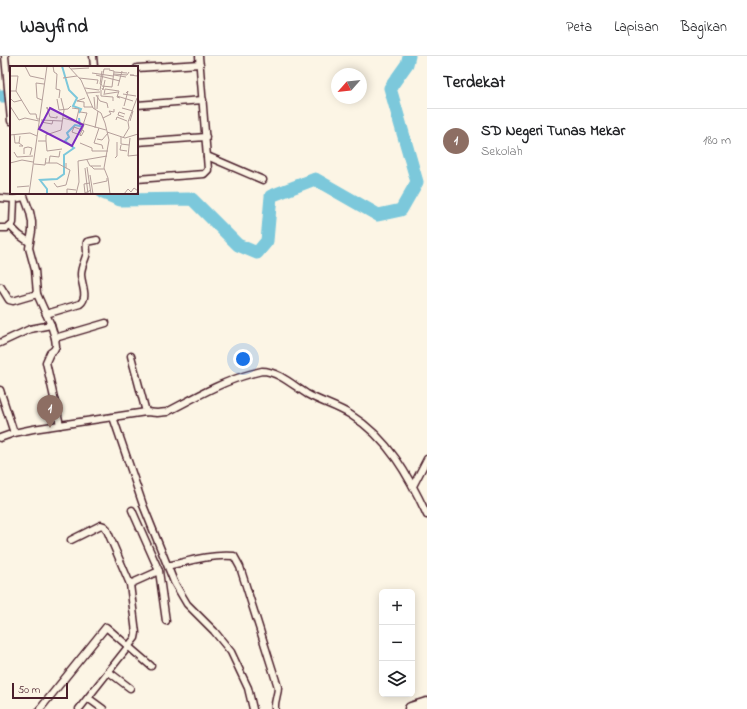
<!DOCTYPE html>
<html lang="id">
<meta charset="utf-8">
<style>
:root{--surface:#fff;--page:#f6f6f6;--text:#202124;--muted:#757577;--line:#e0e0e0;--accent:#0f766e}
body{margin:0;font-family:"Indie Flower",sans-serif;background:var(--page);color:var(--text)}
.controls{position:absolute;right:12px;bottom:12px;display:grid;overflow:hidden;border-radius:6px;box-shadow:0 2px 10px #0003}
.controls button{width:36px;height:36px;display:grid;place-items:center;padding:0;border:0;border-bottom:1px solid var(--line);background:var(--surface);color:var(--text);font:20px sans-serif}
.compass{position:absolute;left:331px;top:12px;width:36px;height:36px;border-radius:50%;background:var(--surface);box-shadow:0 2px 10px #0003;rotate:243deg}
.scale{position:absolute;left:12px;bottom:10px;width:56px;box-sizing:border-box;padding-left:4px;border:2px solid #4a1f2b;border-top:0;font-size:11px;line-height:14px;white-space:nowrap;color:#4a1f2b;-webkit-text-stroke:3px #fcf5e5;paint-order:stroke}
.you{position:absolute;left:243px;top:303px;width:14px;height:14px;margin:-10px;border:3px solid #fff;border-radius:50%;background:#1a73e8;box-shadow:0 0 0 6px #1a73e833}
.badge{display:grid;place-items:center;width:26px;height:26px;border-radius:50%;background:var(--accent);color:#fff;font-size:13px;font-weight:700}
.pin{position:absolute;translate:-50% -33px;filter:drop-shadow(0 1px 2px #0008)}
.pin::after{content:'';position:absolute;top:21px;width:14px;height:12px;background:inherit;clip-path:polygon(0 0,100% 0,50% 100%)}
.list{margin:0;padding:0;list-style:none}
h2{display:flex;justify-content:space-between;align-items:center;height:52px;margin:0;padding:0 16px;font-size:17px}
h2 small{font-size:13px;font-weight:400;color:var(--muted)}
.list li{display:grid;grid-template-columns:26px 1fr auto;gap:12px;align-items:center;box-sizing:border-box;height:64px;padding:0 16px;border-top:1px solid var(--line)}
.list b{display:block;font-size:15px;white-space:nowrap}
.list p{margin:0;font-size:13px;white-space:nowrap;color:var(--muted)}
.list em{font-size:13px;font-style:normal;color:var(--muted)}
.icon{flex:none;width:22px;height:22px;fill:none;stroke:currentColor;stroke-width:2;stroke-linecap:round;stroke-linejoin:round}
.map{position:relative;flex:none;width:427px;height:653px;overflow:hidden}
header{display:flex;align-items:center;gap:24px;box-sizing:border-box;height:56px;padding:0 20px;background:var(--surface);border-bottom:1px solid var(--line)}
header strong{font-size:19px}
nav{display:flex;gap:22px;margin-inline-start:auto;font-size:14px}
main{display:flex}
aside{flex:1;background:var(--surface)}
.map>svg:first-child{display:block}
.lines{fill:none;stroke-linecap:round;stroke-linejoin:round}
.river{stroke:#7cc8db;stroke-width:13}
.street-casing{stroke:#4a1f2b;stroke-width:9}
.highway-casing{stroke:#4a1f2b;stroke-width:15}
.street{stroke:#fcf5e5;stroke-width:6}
.highway{stroke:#fcf5e5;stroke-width:12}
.inset-river{fill:none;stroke:#7cc8db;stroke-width:2}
.inset-road{fill:none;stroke:#b59f9b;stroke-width:1}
.view{fill:#7b2cbf;fill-opacity:0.15;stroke:#7b2cbf;stroke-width:2}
.inset-edge{fill:none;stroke:#4a1f2b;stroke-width:2}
</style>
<header>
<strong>Wayfind</strong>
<nav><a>Peta</a><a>Lapisan</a><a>Bagikan</a></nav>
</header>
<main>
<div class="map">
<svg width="427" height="653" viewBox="0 0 427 653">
<rect width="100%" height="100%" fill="#fcf5e5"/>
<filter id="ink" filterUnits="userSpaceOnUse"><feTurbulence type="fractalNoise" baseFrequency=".025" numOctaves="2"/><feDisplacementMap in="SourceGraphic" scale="8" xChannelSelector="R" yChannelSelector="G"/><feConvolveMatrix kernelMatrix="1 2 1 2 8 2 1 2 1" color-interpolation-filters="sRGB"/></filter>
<g filter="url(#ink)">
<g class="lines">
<g class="river">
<polyline points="0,40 11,40"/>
<polyline points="103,137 120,144 192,143 238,189 257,197 267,185 271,140 315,123 378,159 401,154 417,126 390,32 407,8 409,0"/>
</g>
<g class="street-casing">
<g id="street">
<polyline points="5,0 11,65"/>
<polyline points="93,0 94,11"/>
<polyline points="137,12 200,8"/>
<polyline points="137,49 203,44"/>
<polyline points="137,86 206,81"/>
<polyline points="207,100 263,124"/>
<polyline points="137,123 204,118 208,114 199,0"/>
<polyline points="23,137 30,156 32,166 32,175 29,192 35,214 37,238 51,269 55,282 56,290 54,294 50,297 46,306 60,369"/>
<polyline points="0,142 14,143"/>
<polyline points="10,170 19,179 29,186"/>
<polyline points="0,172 7,172 13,167 14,143 24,141"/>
<polyline points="1,231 9,244 13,245 37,238"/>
<path d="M46,258L80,248C89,241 81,228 81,218C81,210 86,203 87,196C87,193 86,189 87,186L97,184"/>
<polyline points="55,282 106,267"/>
<polyline points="0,287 30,273 51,269"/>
<polyline points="131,300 146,356"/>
<polyline points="0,334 14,377"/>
<polyline points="113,361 143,449 174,526 187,548 214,575 231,596 248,632 253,653"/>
<path d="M0,382L14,377L33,373L146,356L157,357L167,356C194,342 221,326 250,318C254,317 258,316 262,315C278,315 294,330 307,338C321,346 337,350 351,359C388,382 409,420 427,459"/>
<polyline points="413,430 427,403"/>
<polyline points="132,454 159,515 166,565"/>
<polyline points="71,484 101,469 104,470 106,472 130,528 136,577 135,582 79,653"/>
<path d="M168,510C189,505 212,498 234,500L240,511L278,631C278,639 274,645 275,653"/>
<polyline points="130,528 159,515"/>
<polyline points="109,616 130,632"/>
<polyline points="88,642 103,653"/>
<polyline points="40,653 106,571 151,610"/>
</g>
</g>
<g class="highway-casing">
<polyline id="highway" points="411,653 427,648"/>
</g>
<use href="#street" class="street"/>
<use href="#highway" class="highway"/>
</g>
</g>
<g transform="translate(10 10)">
<rect width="128" height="128" fill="#fcf5e5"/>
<path class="inset-river" d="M52,0L59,24L67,32L63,40L71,43L69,47M37,128V123L30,114L47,113L54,108V89L64,82L55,75L59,71L57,67L65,59L70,60L69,52"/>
<path class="inset-road" d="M15,0L20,10L34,13M43,0L44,6L47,8L46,23L50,24L49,32M58,0L71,14L83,42L91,47L95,57L99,74L94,102L98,112L100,128M61,3L79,2M92,5L90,18L92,19M104,6L117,7M82,7L103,10M104,8L117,9L119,6M86,9L110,15M104,9L116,11M124,9H120L127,10L128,7M0,10H8L6,25M53,12L67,10M69,12L88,14L87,18M92,20L102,21L104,5L99,4M108,20L112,5M75,22L89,24M92,22L93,24L95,14M90,24L94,3H100M91,24V30L103,31V35M0,25H6L20,48H26L27,53H30M77,27L90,26M95,28L108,26M113,28L126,30M86,29L90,35L97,37L98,42M94,29L95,23L109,25L107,31L110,32M107,30L123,35M84,31L85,43M0,32L4,36L12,34M75,32L67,35L74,36V41H83M47,33L49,44L58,43L61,40M32,34L27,32L26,17L34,18M0,40L9,54L15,52L29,55M114,40L118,25L116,27M62,42L69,43L66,56M112,42L123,45L120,55M37,43V41L40,51L47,52V50M87,43L88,29M70,46L77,47L73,59M114,51L108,49L109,46L115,48M53,52L96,64M93,52L101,48L99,45L104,46V43M31,54L52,55M106,54L107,51L117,55M31,56L42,58L43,54M85,62L88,45M89,62L84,77L92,79L93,83M72,64L74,65L71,70L70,69ZM97,66L115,72L128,68M4,68L5,77H9M0,69L20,67L27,70M70,69L62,66L64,61L72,64L74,59M111,71V78L119,79M113,72L119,62L118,56L127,32M120,72L118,90L128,89M87,73L92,74L98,67M28,75H36L37,85L52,83M36,75V69L51,64L54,44L51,32M70,77L82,82V85H98M111,79L110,84L117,85M9,80H13L9,77L10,70M4,86L7,91L23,90M14,88V82L18,81L22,82L20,89M105,92L107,90V76M77,94L80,100H91M0,97L12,94L23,96M35,97H39L40,90L49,91L50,85M39,97H47L56,102M24,98L35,99L36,92M81,100L84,103H94M77,101L81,128M75,102L78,128M80,109L83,128M44,117L47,121L56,119L60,104L56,102V97M80,117L74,118L75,127L81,124M83,118L97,115V112M7,121L19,120M19,128L37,0M57,128V123L66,124M66,128L69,116L68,95L97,90M114,128L118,123L121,126L124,122L128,125L126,128"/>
<path class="view" d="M40,42L73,59L62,80L29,63Z"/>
<rect width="128" height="128" class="inset-edge"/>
</g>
</svg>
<div class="controls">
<button>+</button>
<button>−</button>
<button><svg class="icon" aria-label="layers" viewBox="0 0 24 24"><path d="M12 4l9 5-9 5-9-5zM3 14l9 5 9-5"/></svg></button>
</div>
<svg class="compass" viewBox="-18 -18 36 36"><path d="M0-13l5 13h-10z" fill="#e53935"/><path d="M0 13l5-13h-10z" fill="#757577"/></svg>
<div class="scale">50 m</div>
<div class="you"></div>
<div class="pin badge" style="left:50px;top:372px;background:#8d6e63">1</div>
</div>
<aside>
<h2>Terdekat<small></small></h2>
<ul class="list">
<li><span class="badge" style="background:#8d6e63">1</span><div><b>SD Negeri Tunas Mekar</b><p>Sekolah</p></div><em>180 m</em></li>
</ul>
</aside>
</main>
